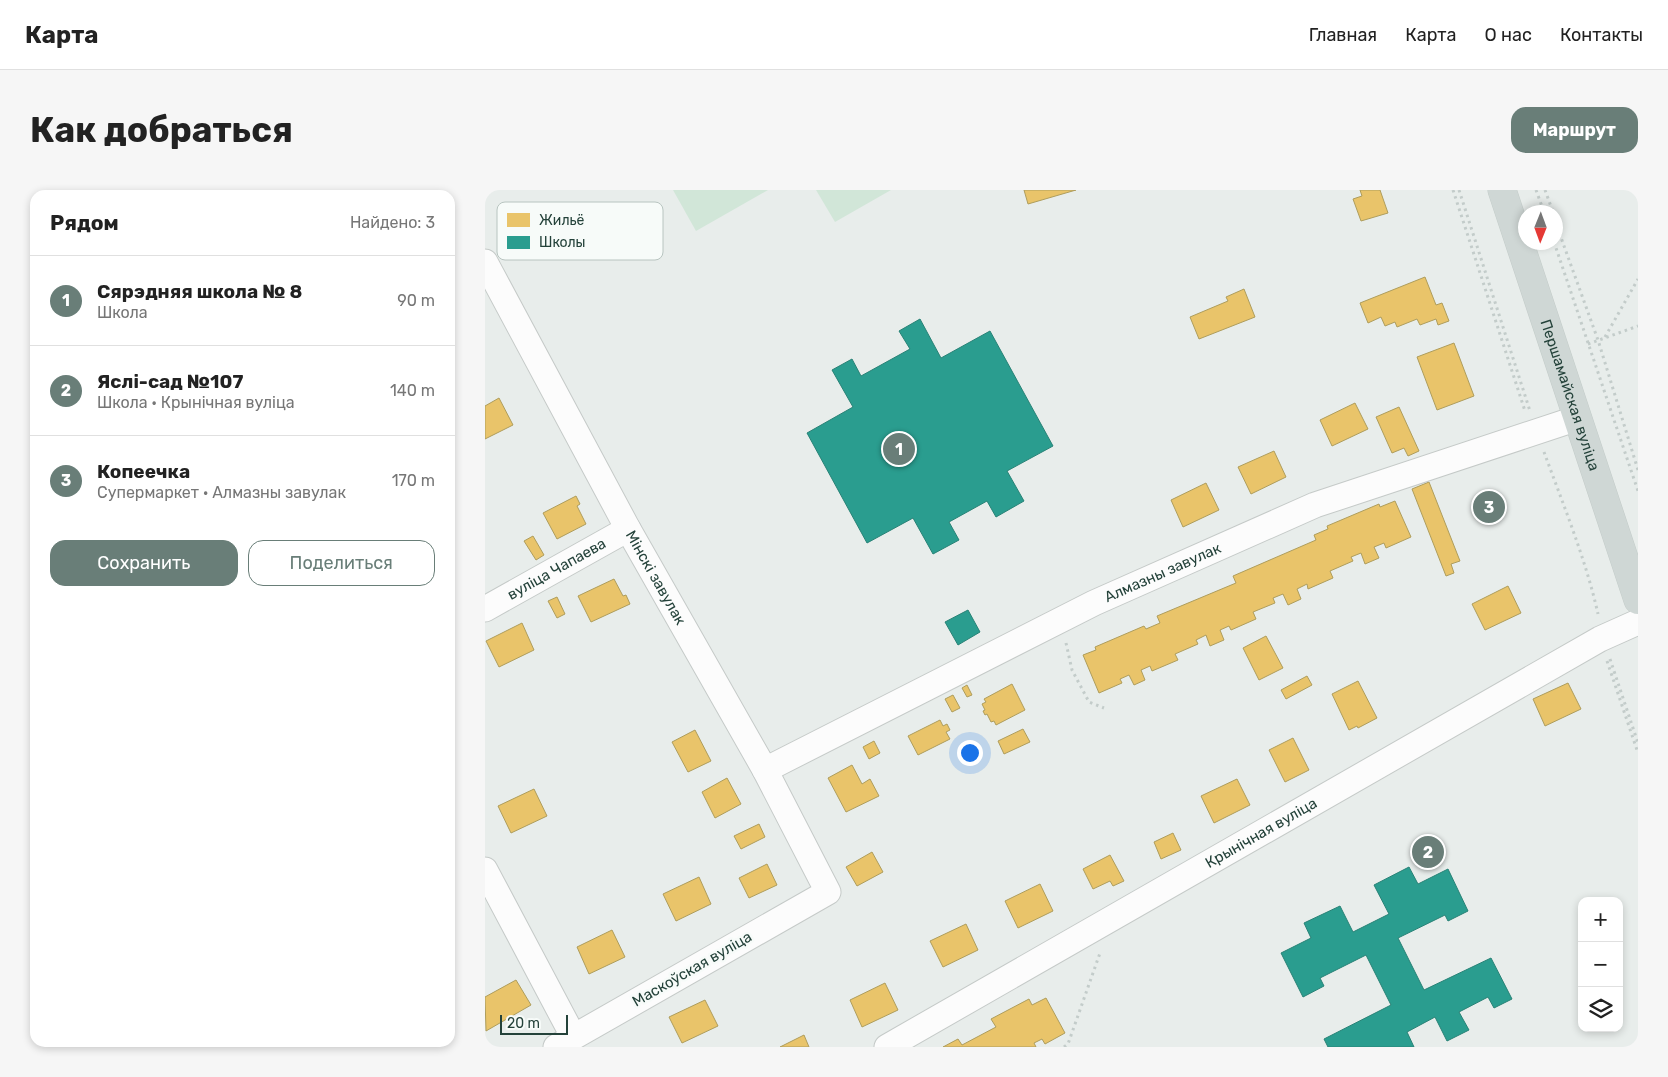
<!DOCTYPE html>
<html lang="ru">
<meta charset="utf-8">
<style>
:root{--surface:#fff;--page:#f6f6f6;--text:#222;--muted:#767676;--line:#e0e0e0;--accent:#697e78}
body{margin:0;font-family:Rubik,sans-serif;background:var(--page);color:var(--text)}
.controls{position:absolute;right:15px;bottom:15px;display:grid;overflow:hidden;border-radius:10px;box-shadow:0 2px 8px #0003}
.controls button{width:45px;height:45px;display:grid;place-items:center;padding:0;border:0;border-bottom:1px solid var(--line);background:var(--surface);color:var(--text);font:25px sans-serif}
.compass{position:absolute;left:1033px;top:15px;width:45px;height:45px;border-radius:50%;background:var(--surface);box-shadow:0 2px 8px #0003;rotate:181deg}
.scale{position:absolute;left:15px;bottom:12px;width:68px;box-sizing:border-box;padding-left:5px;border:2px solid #24423a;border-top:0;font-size:14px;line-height:18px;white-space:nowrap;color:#24423a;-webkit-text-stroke:4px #f7fbf9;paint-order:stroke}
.you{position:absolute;left:484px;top:562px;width:18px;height:18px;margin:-12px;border:4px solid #fff;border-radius:50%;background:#1a73e8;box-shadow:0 0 0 8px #1a73e833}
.badge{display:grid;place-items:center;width:32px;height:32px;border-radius:50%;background:var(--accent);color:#fff;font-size:16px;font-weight:700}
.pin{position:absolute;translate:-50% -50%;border:2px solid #fff;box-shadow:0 1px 5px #0006}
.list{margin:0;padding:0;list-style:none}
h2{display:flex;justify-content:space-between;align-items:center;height:65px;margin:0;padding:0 20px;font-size:21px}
h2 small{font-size:16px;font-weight:400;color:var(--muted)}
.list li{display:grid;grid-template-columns:32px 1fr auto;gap:15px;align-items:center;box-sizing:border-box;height:90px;padding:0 20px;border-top:1px solid var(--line)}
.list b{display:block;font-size:19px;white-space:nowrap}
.list p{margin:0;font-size:16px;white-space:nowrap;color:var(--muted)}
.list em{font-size:16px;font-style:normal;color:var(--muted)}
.actions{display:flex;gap:10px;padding:15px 20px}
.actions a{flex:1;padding:11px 0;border:1px solid var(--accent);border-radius:15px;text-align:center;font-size:18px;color:var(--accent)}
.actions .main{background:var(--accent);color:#fff}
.icon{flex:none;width:28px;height:28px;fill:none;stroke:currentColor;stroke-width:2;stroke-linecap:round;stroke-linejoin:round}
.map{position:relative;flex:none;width:1153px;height:857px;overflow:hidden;border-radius:15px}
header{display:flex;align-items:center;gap:30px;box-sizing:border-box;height:70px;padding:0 25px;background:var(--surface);border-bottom:1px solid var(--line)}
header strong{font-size:24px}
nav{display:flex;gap:28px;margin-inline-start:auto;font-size:18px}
.intro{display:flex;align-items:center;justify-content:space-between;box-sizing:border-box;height:120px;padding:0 30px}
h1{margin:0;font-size:35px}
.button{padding:12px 22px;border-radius:15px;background:var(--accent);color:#fff;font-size:18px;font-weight:700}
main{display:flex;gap:30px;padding:0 30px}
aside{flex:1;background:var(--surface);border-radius:15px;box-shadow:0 2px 8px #0003}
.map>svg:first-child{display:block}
.green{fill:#d1e6d8}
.homes{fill:#e9c46a;stroke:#ae9d5c}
.schools{fill:#2a9d8f;stroke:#288276}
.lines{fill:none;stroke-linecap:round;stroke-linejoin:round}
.minor-casing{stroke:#c5cac8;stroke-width:27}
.primary-casing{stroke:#c3ccc9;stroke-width:29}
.path{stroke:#c3ccca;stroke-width:3;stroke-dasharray:2.5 4;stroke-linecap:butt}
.minor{stroke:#fcfcfc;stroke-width:25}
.primary{stroke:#cfd7d5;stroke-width:28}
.labels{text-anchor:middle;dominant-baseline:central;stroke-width:5;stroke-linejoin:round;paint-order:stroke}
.street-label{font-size:15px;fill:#24423a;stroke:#f7fbf9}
.key{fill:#f7fbf9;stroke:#b8c4c0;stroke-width:1}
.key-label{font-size:14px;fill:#24423a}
</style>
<header>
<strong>Карта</strong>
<nav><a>Главная</a><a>Карта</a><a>О нас</a><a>Контакты</a></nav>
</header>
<div class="intro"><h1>Как добраться</h1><a class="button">Маршрут</a></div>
<main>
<aside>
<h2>Рядом<small>Найдено: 3</small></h2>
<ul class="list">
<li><span class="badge">1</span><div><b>Сярэдняя школа № 8</b><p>Школа</p></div><em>90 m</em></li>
<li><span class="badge">2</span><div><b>Яслі-сад №107</b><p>Школа · Крынічная вуліца</p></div><em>140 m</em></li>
<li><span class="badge">3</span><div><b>Копеечка</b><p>Супермаркет · Алмазны завулак</p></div><em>170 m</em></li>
</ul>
<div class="actions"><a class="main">Сохранить</a><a>Поделиться</a></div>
</aside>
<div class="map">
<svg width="1153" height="857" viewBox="0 0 1153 857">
<rect width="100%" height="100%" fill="#e8edeb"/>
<g class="green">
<polygon points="188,0 283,0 211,41"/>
<polygon points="331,0 406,0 350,32"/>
</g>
<g class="homes">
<polygon points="539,0 591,0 543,14"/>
<polygon points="875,0 895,0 903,23 876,31 868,9 877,6"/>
<polygon points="940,87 951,115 957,113 964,131 953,135 951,129 935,135 932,129 912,137 910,132 900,136 896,127 883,133 875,113"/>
<polygon points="759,99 770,127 714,149 705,127 743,111 741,107"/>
<polygon points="969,153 989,206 952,220 932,167"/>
<polygon points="14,208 28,235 0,249 0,216"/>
<polygon points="870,213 883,239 847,256 835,230"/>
<polygon points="914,217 934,261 923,266 919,258 907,263 891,227"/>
<polygon points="789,261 801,287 766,304 753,277"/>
<polygon points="944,292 975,371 966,374 969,383 961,386 927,299"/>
<polygon points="721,293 734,320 698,337 686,310"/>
<polygon points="91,306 95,314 92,316 101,334 72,349 58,323"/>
<polygon points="910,311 926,347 901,358 899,353 889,357 894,368 880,374 876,363 866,367 868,371 845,381 848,388 823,399 822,394 812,399 816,409 803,415 798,404 788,408 790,413 768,422 771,429 746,440 744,436 735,440 739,450 725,456 721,445 711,450 713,454 690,464 693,470 667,481 665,476 656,480 660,490 649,495 644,485 635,489 637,493 614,503 598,465 611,460 610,457 659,436 661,439 675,433 672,426 751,393 748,386 831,350 829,345 843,339 842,336 894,314 895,317"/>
<polygon points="48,346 59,365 51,370 39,351"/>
<polygon points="129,389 138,406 141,405 145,414 106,432 93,406"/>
<polygon points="1023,396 1036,423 1000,440 987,414"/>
<polygon points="72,407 80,424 72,428 63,411"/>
<polygon points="37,433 49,460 14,477 1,451"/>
<polygon points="781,446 798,478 774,490 758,458"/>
<polygon points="822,486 827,495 801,509 796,500"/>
<polygon points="873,491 892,528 873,538 872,536 864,540 847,504"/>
<polygon points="1083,493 1096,519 1060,536 1048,509"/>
<polygon points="527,494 540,520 511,535 509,531 506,532 502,524 500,525 498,521 500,520 497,514 501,512 499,509"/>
<polygon points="482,495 487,505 482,507 477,498"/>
<polygon points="468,505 475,518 467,522 460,509"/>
<polygon points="455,530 458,536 462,534 465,540 461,542 465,549 433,565 423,546"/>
<polygon points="538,539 545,552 519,564 513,551"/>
<polygon points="210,540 226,571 203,582 187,552"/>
<polygon points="808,548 824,580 800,592 784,560"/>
<polygon points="389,551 395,563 384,569 378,557"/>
<polygon points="367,575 377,594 385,589 394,606 361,622 343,588"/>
<polygon points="242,588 256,614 230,628 217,602"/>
<polygon points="752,589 765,615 729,633 716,606"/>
<polygon points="49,599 62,626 26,643 13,616"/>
<polygon points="274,634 280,647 256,659 249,646"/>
<polygon points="688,643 696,660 676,669 669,652"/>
<polygon points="387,662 398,682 372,696 361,677"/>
<polygon points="625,665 639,691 628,696 625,691 608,699 598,679"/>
<polygon points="282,674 292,695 264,708 254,688"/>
<polygon points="214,687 226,714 191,731 178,704"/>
<polygon points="555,694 568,721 533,738 520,711"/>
<polygon points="481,734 493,760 458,777 445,751"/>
<polygon points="127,740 140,767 104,784 92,757"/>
<polygon points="31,790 46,815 1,841 0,807"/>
<polygon points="400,793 413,820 377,837 365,810"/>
<polygon points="561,808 580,843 560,854 557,849 549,853 551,857 458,857 473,849 477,855 511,837 506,829 544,809 547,815"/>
<polygon points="220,810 233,836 197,853 184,827"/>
<polygon points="319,845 324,857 295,857"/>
</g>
<g class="schools">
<polygon points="435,129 456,168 505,141 568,256 522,281 539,311 511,327 502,311 464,332 474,350 448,364 428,328 382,353 322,243 368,217 347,180 367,169 376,186 425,159 414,141"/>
<polygon points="483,420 495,442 473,455 460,432"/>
<polygon points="924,677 933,694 963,679 983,721 963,731 960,725 913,748 939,800 1006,768 1027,809 1009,818 1003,807 974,822 984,840 962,851 950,827 922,842 929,857 843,857 839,849 906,815 881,765 835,788 839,796 818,807 796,763 826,748 819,733 855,716 868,742 904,724 889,695"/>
</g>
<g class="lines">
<g class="minor-casing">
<g id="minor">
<path id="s1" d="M0,72L143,339L280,580L343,702L71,857"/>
<path id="s2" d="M0,419L143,339"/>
<path id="s3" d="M280,580L609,413L830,315L1093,228"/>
<polyline points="0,680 88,846"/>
<path id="s4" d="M402,857L1115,449L1153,432"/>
</g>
</g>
<g class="primary-casing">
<g id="primary">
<path id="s5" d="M1017,0L1153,410"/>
</g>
</g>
<g class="path">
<polyline points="968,0 1040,221"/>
<polyline points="974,0 1045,221"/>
<polyline points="1051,0 1059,22"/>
<polyline points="1060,0 1068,22"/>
<polyline points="1070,31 1113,150 1153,280"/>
<polyline points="1069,52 1153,301"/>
<polyline points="1120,147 1153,89"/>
<polyline points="1103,154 1153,136"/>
<path d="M1059,262C1078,314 1101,370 1113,424"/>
<polyline points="581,453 587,480 604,512 619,518"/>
<polyline points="1125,469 1153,553"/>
<polyline points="1122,471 1153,563"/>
<polyline points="579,857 583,854 615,763"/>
</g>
<use href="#minor" class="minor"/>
<use href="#primary" class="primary"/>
</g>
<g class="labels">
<g class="street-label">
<text stroke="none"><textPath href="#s5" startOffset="216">Першамайская вуліца</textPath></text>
<text stroke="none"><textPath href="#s2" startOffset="82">вуліца Чапаева</textPath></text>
<text stroke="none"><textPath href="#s3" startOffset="444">Алмазны завулак</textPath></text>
<text stroke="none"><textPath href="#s1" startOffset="359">Мінскі завулак</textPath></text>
<text stroke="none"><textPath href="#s4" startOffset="431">Крынічная вуліца</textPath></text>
<text transform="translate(207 779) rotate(-30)">Маскоўская вуліца</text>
</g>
</g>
<rect x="12" y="12" width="166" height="58" rx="8" class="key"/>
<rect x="22" y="23" width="23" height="14" fill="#e9c46a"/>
<rect x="22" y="46" width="23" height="13" fill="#2a9d8f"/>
<g class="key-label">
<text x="54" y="35">Жильё</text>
<text x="54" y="57">Школы</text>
</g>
</svg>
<div class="controls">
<button>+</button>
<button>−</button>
<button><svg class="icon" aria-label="layers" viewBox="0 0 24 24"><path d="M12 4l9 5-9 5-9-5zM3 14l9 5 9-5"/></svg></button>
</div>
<svg class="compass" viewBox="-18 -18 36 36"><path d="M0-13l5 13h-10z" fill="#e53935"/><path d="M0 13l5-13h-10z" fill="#767676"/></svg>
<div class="scale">20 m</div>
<div class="you"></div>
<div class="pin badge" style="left:414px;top:259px">1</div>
<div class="pin badge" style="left:943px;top:662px">2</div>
<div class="pin badge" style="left:1004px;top:317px">3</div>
</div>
</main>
